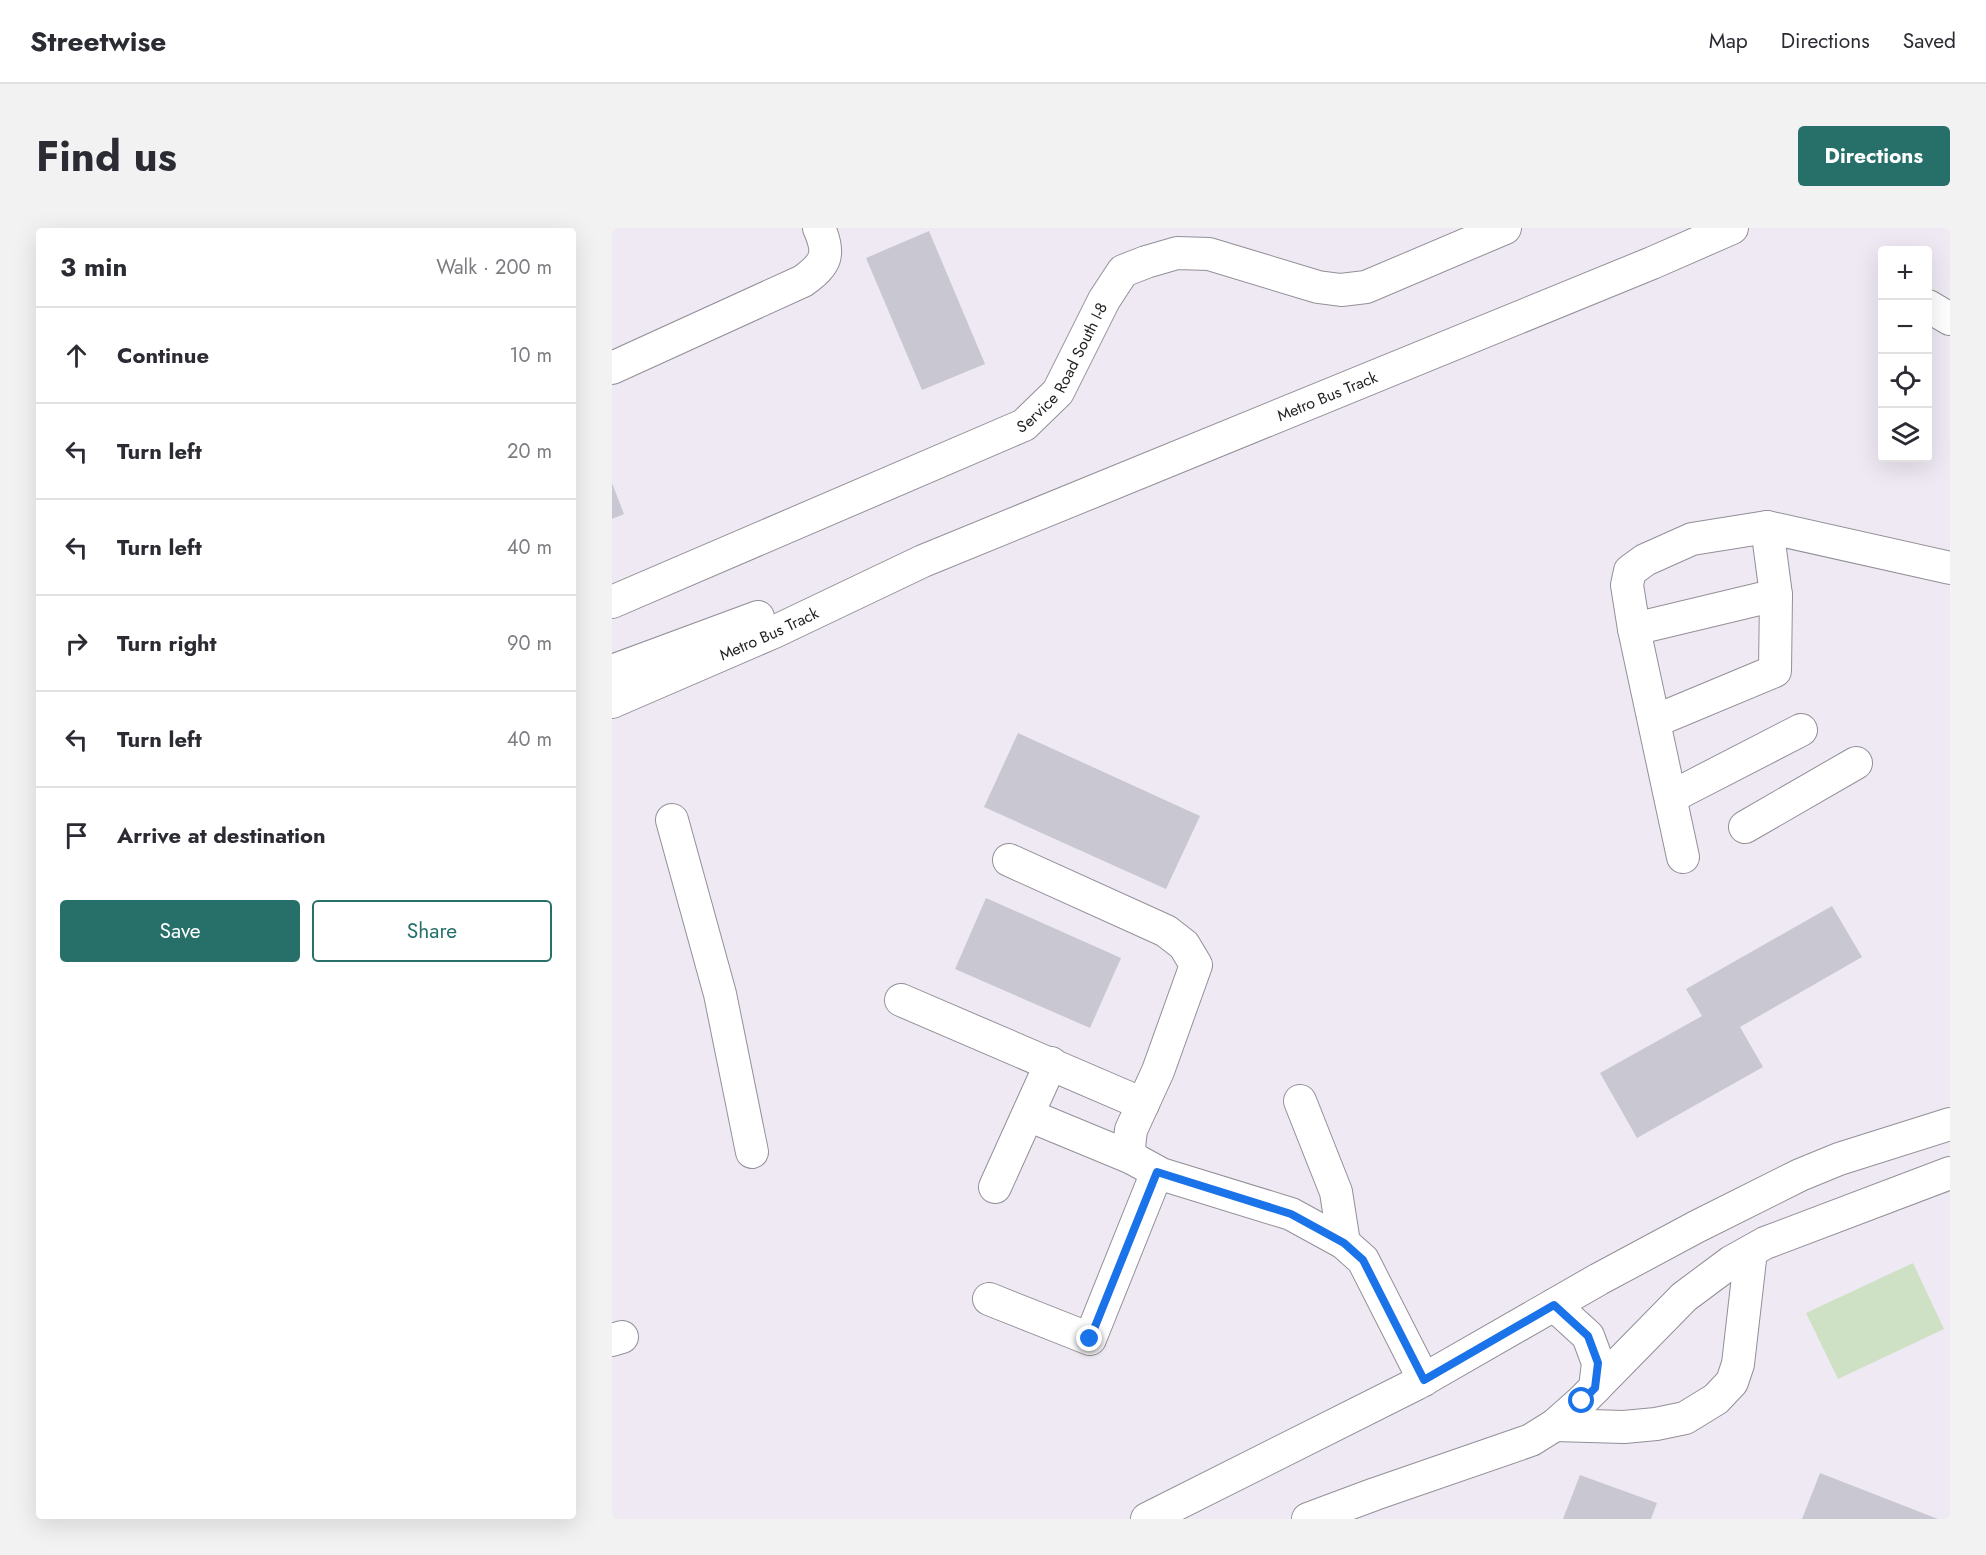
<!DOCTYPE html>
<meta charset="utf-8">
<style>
:root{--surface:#fff;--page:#f2f2f3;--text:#2b2b33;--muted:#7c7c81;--line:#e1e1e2;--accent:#27706a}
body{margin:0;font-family:Jost,sans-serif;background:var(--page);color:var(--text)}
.controls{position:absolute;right:18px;top:18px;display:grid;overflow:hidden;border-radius:6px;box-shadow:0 6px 24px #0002}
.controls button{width:54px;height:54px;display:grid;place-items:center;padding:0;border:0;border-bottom:2px solid var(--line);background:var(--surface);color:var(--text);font:30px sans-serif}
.stop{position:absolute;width:18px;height:18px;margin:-14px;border:4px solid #1a73e8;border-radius:50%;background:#fff}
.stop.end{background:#1a73e8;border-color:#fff;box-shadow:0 2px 6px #0008}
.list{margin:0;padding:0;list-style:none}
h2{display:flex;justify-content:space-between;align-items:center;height:78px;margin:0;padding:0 24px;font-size:26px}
h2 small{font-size:20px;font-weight:400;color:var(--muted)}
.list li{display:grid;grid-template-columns:39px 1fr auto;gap:18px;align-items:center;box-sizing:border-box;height:96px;padding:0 24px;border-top:2px solid var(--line)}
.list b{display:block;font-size:22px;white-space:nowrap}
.list em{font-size:20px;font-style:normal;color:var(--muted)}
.actions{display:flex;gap:12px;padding:18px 24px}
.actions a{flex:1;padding:14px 0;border:2px solid var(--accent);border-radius:6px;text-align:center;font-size:21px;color:var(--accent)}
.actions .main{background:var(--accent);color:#fff}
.icon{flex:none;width:33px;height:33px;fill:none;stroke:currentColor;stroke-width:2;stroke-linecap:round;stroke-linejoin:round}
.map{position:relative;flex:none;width:1338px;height:1291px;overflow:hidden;border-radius:6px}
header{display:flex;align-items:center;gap:36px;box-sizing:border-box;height:84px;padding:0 30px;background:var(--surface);border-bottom:2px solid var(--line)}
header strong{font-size:28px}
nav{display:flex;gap:33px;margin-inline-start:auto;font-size:21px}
.intro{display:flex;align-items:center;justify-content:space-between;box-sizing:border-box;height:144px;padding:0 36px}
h1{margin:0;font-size:42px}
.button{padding:15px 27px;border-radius:6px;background:var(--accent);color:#fff;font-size:21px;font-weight:700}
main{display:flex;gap:36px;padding:0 36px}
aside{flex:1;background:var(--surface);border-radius:6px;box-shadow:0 6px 24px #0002}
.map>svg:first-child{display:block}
.green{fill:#cfe1c5}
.building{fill:#c9c8d2}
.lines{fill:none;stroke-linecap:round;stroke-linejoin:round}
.minor-casing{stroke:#938f98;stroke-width:34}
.minor{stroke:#fff;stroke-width:32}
.route{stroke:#1a73e8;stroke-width:8}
.labels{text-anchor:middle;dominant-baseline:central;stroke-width:5;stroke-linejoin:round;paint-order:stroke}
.street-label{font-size:16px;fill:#201f22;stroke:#fff}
</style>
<header>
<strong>Streetwise</strong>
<nav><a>Map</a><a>Directions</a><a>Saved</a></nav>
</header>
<div class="intro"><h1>Find us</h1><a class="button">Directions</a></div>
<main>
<aside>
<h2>3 min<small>Walk · 200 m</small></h2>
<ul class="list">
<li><svg class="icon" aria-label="ahead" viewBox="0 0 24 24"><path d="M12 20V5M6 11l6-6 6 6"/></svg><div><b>Continue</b></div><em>10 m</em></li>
<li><svg class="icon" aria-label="left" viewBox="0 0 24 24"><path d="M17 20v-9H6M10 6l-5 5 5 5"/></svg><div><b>Turn left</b></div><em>20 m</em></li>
<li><svg class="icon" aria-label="left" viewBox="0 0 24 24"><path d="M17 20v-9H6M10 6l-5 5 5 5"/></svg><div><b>Turn left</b></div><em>40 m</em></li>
<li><svg class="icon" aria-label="right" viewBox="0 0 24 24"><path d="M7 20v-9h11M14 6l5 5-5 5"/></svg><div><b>Turn right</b></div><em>90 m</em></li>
<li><svg class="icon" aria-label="left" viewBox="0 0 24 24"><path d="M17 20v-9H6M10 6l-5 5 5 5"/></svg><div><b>Turn left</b></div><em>40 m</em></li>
<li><svg class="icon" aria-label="arrive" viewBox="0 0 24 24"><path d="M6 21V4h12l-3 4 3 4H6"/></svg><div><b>Arrive at destination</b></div></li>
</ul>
<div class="actions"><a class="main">Save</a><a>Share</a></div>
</aside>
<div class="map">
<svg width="1338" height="1291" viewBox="0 0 1338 1291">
<rect width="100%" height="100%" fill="#eee9f3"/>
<polygon class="green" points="1301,1035 1332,1101 1226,1151 1194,1085"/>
<g class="building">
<polygon points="317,3 373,136 310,162 254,30"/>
<polygon points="0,255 12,286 0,291"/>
<polygon points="406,505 588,588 554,661 372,579"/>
<polygon points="374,670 509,730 478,800 343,741"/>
<polygon points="1220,678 1250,729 1128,799 1151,839 1025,910 988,845 1090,788 1074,761"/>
<polygon points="1208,1245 1326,1291 1190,1291"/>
<polygon points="968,1247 1045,1275 1039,1291 951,1291"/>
</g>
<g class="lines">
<g class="minor-casing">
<g id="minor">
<polyline points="1316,78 1338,91"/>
<path d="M0,140L191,53C214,36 219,27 207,0"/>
<path id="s1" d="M0,374L412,197L446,164L492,72L511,43L534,34L565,25L597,26L706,59L729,62L754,59L893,0"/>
<polyline points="1022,401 1164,367"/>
<polyline points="0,443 146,389"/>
<path id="s2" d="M0,474L162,404L311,333L1040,35L1120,0"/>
<polyline points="1043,493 1163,443 1164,367 1155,299"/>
<polyline points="1059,569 1189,502"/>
<polyline points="60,592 108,766 140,924"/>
<polyline points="1133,599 1244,535"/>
<polyline points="1071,629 1022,401 1015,357 1018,343 1033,332 1080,311 1155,299 1338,340"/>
<polyline points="397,632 554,703 572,717 584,737 546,843 519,902 517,919 520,930 549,946 679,986 732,1015 751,1032 812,1152"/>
<polyline points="289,772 531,876"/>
<polyline points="688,873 724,964 732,1015"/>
<polyline points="416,887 520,930"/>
<polyline points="383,959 439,835"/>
<polyline points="377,1071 478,1111 545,944"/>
<polyline points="942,1077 976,1108 986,1135 983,1160"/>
<polyline points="0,1112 10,1109"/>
<polyline points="943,1197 1012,1199 1044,1196 1073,1190 1104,1171 1120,1154 1126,1136 1139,1023"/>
<polyline points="535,1291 804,1156 987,1051 1084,999 1188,947 1227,931 1338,896"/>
<polyline points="696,1291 763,1266 919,1212 943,1197 970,1173 1072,1069 1119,1034 1153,1015 1338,945"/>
</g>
</g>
<use href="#minor" class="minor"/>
</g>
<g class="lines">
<polyline class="route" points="478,1111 545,944 679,986 732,1015 751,1032 812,1152 942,1077 976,1108 986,1135 983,1160 970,1173"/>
</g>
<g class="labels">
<g class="street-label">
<text stroke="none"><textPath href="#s1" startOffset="518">Service Road South I-8</textPath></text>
<text stroke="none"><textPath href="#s2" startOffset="778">Metro Bus Track</textPath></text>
<text stroke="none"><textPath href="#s2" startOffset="171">Metro Bus Track</textPath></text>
</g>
</g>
</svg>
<div class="controls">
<button>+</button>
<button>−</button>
<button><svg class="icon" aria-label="locate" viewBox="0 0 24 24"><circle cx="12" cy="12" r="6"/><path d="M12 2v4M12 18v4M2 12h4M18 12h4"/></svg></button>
<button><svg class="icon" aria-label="layers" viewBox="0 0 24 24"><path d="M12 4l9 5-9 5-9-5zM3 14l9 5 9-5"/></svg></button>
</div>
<div class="stop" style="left:970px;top:1173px"></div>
<div class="stop end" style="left:478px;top:1111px"></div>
</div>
</main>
